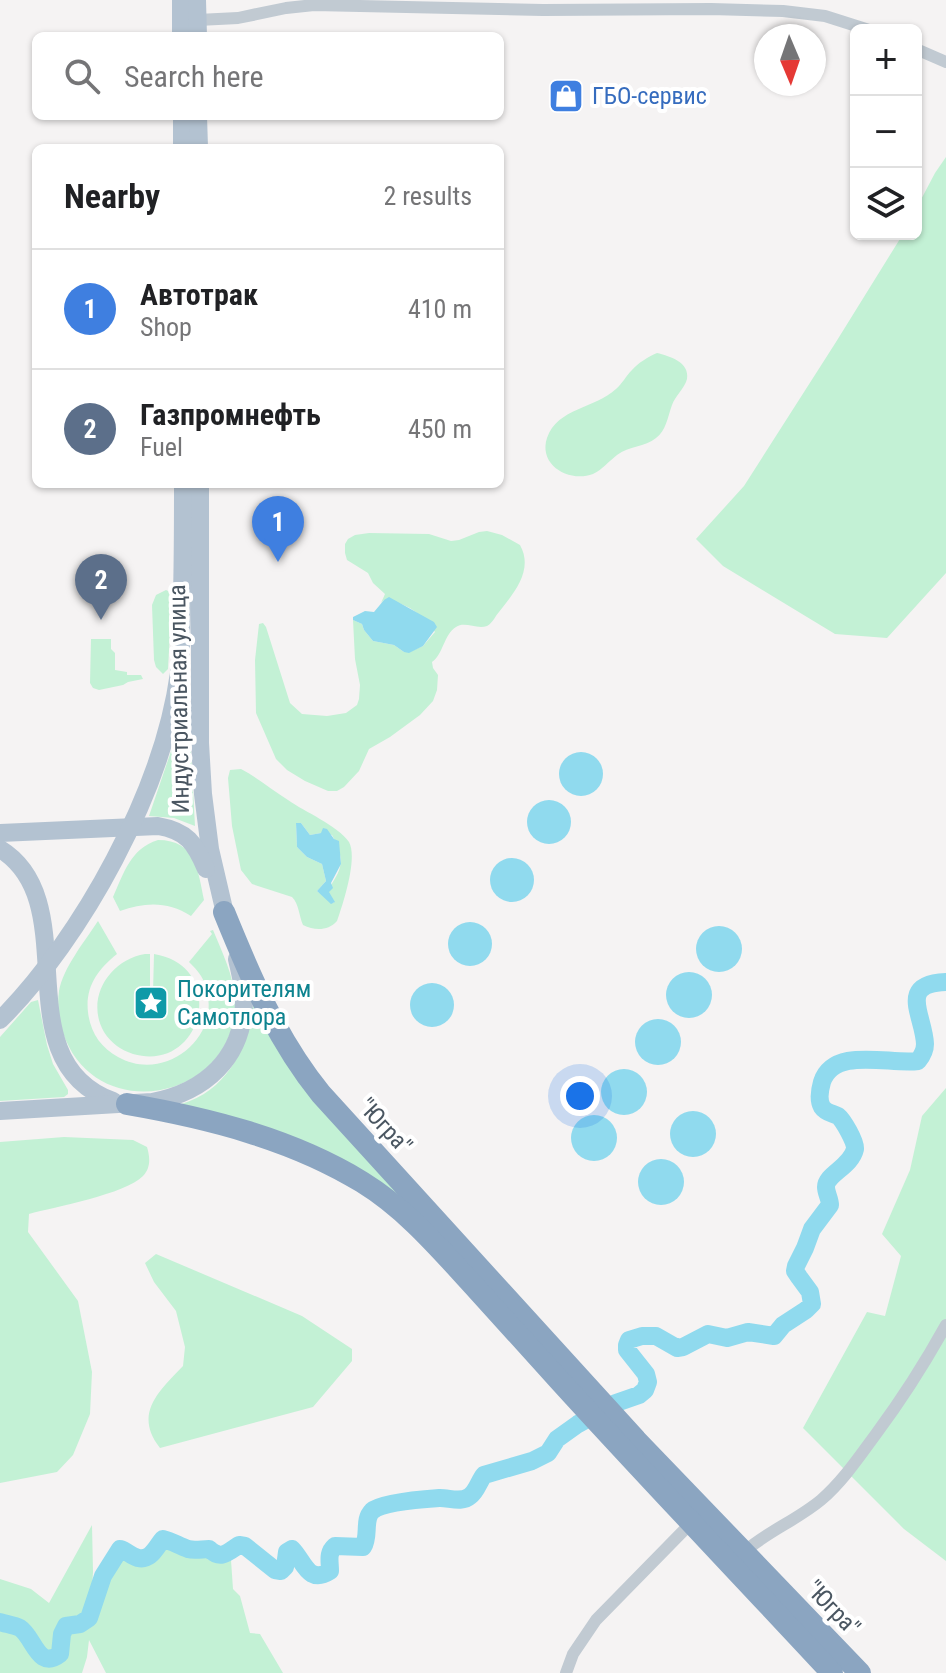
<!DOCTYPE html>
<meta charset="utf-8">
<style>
:root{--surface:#fff;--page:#f2f2f2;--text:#202124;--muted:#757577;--line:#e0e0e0;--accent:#7c3aed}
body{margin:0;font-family:"Roboto Condensed",sans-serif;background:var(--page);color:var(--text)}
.controls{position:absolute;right:24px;top:24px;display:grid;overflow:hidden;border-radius:12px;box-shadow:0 2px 6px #0004}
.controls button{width:72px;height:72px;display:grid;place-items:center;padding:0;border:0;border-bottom:2px solid var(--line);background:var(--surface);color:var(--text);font:40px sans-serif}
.compass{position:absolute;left:754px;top:24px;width:72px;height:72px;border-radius:50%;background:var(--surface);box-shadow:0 2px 6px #0004;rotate:178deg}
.you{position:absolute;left:580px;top:1096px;width:28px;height:28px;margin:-20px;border:6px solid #fff;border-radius:50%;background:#1a73e8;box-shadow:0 0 0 12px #1a73e833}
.badge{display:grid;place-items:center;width:52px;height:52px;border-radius:50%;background:var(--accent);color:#fff;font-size:26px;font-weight:700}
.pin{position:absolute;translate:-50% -66px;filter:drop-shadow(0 2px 4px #0008)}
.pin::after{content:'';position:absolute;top:42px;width:28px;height:24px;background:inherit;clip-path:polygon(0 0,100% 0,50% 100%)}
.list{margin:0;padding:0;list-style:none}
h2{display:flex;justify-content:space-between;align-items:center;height:104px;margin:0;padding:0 32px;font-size:34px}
h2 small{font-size:26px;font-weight:400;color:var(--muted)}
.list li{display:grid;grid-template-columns:52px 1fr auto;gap:24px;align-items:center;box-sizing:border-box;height:120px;padding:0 32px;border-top:2px solid var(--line)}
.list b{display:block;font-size:30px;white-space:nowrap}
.list p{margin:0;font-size:26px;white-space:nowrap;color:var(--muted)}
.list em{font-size:26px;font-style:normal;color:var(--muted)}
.icon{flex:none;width:44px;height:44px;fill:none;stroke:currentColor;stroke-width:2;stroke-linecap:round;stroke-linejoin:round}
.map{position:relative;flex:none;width:946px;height:1673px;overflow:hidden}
.search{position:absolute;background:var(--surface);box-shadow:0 2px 6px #0004;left:32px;top:32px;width:472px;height:88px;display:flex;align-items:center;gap:20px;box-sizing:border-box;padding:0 28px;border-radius:12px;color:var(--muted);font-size:30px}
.panel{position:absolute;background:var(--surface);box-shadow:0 2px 6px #0004;left:32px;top:144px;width:472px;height:344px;border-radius:12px}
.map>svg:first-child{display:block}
.green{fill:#c3f1d5;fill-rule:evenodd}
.water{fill:#90daee}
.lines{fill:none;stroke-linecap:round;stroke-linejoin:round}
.river{stroke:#90daee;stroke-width:18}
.street{stroke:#c1cad2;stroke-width:12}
.primary{stroke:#b3c2d1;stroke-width:18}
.highway{stroke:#8ba5c1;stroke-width:22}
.labels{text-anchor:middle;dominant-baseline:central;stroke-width:8;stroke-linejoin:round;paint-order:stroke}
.shop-label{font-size:24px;fill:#366cbe;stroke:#fff;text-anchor:start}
.street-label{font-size:24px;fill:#4a5661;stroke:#fff}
.culture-label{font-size:24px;fill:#0d838f;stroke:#fff;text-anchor:start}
</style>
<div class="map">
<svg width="946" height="1673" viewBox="0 0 946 1673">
<rect width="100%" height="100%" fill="#f5f3f3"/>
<g class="green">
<polygon points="946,157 946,573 887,638 835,634 723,566 696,539 744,486 836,342 903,234 916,234 916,209 935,173"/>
<path d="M657,353C669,356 690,362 687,379C685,388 675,396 672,405C668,416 666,431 656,438C645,447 629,446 617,455C609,461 602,470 593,474C569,483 538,465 547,438C557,408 596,408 616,389C622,384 626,376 632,370C638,363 648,357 657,353Z"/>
<path d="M487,531L502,535L520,545C534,570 514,593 499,612C495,616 493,623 487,626C477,630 465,621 456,627C444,634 443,655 432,662L433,668L438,675L437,690L433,701L420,715L390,737L369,749L359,771L344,787L337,791H328L305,781L287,770L276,759L256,713L255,660L259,624L263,623L266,627L290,703L302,714L327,716L346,713L357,705L359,699L360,685L355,659L353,620L362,624L364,630L373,641L394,645L404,652H409L423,646L435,632C420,613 408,603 384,600L381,603L385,594L373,583L368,573L347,560L345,553V544L348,539L355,535L369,533L429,534L451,541L459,540L479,532Z"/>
<polygon points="166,590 170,592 172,597 168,669 163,674 156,667 154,660 152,605 156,595"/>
<polygon points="91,639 111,639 111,649 115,653 115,670 127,672 127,675 141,675 143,679 128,682 123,685 99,690 93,688 90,683"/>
<polygon points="185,710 187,710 189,716 195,826 174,818 149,816"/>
<path d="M241,769C258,778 272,790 288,800C305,812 337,825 349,842C358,858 343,904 337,921C328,931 315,931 303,925C299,916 299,904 292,897L252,884L241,870L232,826L228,778L230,770ZM301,823L310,835L321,833L332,835C337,845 343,856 340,867C338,876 331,883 328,892L334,903H332L317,891L326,881L322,864L307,857L297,847L296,824Z"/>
<path d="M158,840C196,840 198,871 204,900L191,916C168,901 145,902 120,911L113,897C124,873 130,849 158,840Z"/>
<path d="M98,921L117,954C98,969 85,987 88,1012C90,1032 101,1048 118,1057C166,1084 226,1035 204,982C201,974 195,968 189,962L212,934L210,931L213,930C222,952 234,976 235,1000C238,1099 96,1129 63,1033C59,1021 57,1004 59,991C63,968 85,941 98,921Z"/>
<path d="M145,954H150V992C140,994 137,1003 143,1012C156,1018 165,1009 160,997L153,992L154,954C229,966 203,1074 133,1054C121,1050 111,1043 104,1032C85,999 109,960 145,954Z"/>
<polygon points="38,1000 47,1045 53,1064 68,1090 68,1094 64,1097 0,1101 0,1037 31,1002"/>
<path d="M253,1005L403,1195L399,1200L173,1106C223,1096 247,1053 253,1005Z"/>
<polygon points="946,1088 946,1561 904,1529 803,1428 867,1312 885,1316 901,1256 882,1234 910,1170 922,1116"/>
<path d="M64,1137L133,1140L147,1147C150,1157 151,1168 143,1176C126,1194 54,1207 29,1214L28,1232L78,1301L92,1372L90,1414L73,1455L57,1472L0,1483V1142Z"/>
<path d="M156,1254L302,1316L352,1349V1361L313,1407L160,1448C133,1414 159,1391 183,1366L185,1347L176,1311L154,1282L145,1263Z"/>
<path d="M92,1525L93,1572L90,1622L97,1612L120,1556C147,1564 145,1566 165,1546L185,1555H205L208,1560H231L233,1589L240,1596L250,1633L260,1634L283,1673H106L89,1640L87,1657L82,1673H0V1579L31,1589L49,1603Z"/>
</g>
<g class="water">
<polygon points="389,597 434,622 437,627 423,646 409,653 404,652 394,645 373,641 364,630 362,624 353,620 353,617 365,611 374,612 384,600"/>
<circle cx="581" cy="774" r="22"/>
<circle cx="549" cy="822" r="22"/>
<polygon points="296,823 301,823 310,835 321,833 323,828 327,829 334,839 339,841 341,864 331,883 333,888 329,892 335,902 331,904 317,891 326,881 322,864 307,857 297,847"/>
<circle cx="512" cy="880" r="22"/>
<circle cx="470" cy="944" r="22"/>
<circle cx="719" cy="949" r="23"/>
<circle cx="689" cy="995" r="23"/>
<circle cx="432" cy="1005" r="22"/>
<circle cx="658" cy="1042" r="23"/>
<circle cx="624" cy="1092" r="23"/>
<circle cx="693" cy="1134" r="23"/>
<circle cx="594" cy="1138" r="23"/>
<circle cx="661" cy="1182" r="23"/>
</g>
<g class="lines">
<path class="river" d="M0,1622C6,1624 14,1625 20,1628C34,1637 38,1671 60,1654L62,1634L66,1626L80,1624L89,1618L103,1576L120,1549C127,1551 131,1556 138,1558C151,1561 156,1547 163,1539C172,1541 179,1546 188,1549C195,1551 202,1549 209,1549C221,1560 227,1553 239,1545L245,1546L275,1570L281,1571L285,1567L287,1552L292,1549C304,1561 308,1585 330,1571C330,1561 327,1553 335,1546L363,1547C370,1536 363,1520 372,1511C382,1502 426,1499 440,1498C450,1498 462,1503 470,1496C477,1491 479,1481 484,1475L532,1461L548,1453L557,1439L578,1424L616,1403L639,1395L645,1390L648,1382L646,1374L627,1350V1345L629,1340L642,1336H656L677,1348L683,1347L708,1334L727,1338L748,1332L774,1336L783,1325L806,1310L812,1304L810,1292L799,1277L795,1271L796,1266L805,1248L812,1229L830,1205C830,1199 826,1193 826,1187C826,1174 851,1167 855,1149C856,1142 843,1120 838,1116C832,1113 826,1113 822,1107C818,1100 820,1089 822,1082C834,1046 890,1065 918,1061C922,1056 925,1050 925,1044C924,1015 897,984 946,982"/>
<g class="street">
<polyline points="198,20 238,18 286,8 314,5 543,10 711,9 783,11 825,16 869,30"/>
<polyline points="916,49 946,62"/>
<path d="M744,1552C768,1531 797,1520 821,1500C843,1481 859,1457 876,1434C902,1399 925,1363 946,1325"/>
<polyline points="566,1673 573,1654 596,1620 692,1522"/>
</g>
<g class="primary">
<polyline points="181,0 181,36"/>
<polyline points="197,0 198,36"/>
<polyline points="182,116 182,148"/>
<polyline points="198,116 199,148"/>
<polyline points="200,484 200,743 203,794 210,849 227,922"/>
<path d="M0,833L158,826C187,831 195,843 206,869"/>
<path d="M0,849C88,903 1,1060 113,1101"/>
<path d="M0,1020C83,937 163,790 179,673C182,647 182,620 182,594C183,557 183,521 183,484"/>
<path d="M0,1111L152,1102C205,1092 243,1058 244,1002C244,987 240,973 237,959"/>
</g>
<g class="highway">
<path d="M224,912C250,976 277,1040 321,1094L636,1440L860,1673"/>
<path d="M127,1104C208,1118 292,1139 362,1182C406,1209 439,1248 473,1285C502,1317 530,1348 559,1380C649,1479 741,1575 832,1673"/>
</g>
</g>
<defs>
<g id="shop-square" transform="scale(1.8)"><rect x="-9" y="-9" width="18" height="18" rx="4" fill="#3f7fe0" stroke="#fff"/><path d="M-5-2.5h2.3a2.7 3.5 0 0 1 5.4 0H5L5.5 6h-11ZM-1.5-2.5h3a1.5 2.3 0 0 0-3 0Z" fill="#fff"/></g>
<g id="sight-square" transform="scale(1.8)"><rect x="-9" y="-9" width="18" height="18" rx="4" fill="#0f9aa8" stroke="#fff"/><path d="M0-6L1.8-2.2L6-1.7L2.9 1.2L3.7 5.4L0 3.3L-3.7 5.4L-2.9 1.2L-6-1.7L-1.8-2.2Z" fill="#fff"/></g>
</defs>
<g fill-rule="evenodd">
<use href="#shop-square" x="566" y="96"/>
<use href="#sight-square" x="151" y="1003"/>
</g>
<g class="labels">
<g class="shop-label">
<text x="592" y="96">ГБО-сервис</text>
</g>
<g class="street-label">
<text transform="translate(179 699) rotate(-91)">Индустриальная улица</text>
<text transform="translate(385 1126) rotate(47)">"Югра"</text>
<text transform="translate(833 1608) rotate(46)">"Югра"</text>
</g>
<g class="culture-label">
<text x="177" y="989">Покорителям<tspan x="177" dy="28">Самотлора</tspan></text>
</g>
</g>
</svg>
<div class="controls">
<button>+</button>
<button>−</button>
<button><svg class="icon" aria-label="layers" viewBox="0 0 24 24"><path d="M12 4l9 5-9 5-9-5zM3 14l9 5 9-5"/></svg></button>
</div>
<svg class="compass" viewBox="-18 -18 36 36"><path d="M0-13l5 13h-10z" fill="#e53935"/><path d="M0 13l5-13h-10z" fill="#757577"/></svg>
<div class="you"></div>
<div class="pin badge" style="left:278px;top:562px;background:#3f7fe0">1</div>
<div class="pin badge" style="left:101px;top:620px;background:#5c6f8a">2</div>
<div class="search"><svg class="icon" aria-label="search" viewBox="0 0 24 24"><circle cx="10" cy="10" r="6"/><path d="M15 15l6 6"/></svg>Search here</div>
<section class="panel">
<h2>Nearby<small>2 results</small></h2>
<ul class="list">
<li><span class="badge" style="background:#3f7fe0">1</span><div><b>Автотрак</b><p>Shop</p></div><em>410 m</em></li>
<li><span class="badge" style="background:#5c6f8a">2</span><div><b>Газпромнефть</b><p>Fuel</p></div><em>450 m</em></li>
</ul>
</section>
</div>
